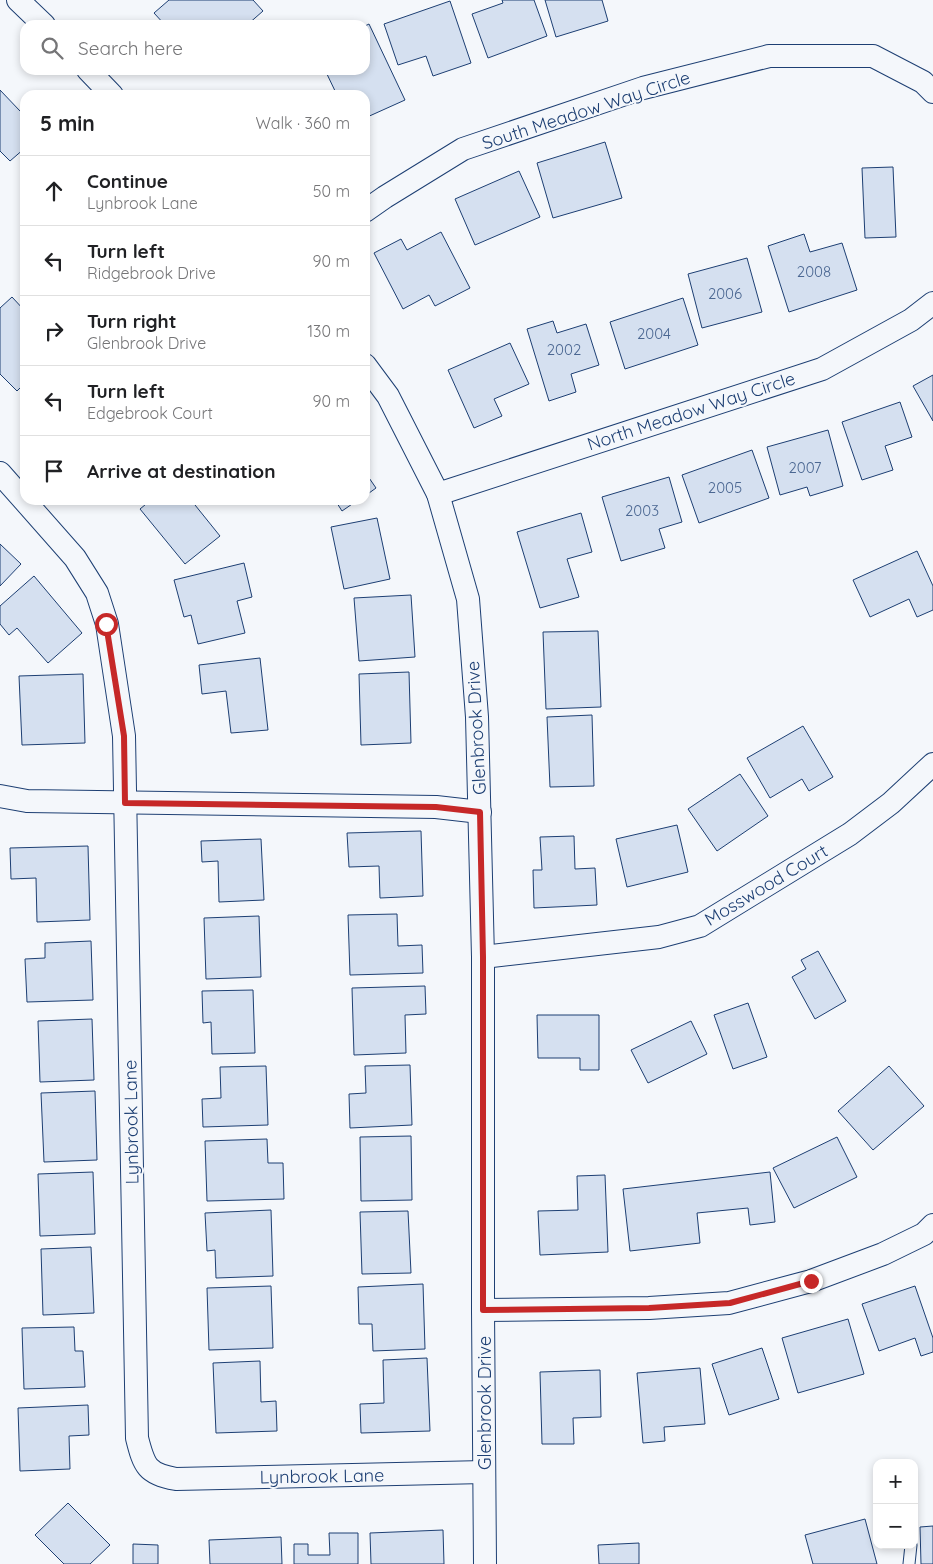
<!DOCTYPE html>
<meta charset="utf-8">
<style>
:root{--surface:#fff;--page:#f2f2f2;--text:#202124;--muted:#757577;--line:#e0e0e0}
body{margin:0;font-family:Quicksand,sans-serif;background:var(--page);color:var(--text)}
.controls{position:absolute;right:15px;bottom:15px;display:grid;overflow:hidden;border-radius:10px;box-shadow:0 2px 8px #0003}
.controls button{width:45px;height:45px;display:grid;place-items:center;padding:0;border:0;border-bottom:1px solid var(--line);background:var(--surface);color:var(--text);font:25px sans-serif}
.stop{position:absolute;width:15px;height:15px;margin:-11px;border:4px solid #c62828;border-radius:50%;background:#fff}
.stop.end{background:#c62828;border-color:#fff;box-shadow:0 1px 5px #0008}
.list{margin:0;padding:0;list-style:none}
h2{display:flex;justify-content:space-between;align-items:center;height:65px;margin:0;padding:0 20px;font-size:21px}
h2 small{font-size:16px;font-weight:400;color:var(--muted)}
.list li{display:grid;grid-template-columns:32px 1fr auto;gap:15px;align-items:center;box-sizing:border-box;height:70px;padding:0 20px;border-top:1px solid var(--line)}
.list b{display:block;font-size:19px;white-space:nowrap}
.list p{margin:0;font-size:16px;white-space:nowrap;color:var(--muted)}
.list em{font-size:16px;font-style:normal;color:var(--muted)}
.icon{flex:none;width:28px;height:28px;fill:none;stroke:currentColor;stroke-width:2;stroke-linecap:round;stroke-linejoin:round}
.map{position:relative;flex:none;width:933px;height:1564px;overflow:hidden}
.search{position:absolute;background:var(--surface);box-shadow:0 2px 8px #0003;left:20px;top:20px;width:350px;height:55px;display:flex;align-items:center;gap:12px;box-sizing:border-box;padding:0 18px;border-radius:15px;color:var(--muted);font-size:19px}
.panel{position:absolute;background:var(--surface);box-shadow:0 2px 8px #0003;left:20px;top:90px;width:350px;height:415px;border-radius:15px}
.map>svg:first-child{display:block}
.building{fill:#d5e0f0;stroke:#1d3f73}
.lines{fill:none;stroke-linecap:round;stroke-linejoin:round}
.lane-casing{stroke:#1d3f73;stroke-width:13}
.street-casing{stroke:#1d3f73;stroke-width:24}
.lane{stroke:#f4f7fb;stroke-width:11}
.street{stroke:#f4f7fb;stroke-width:22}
.route{stroke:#c62828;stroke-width:6}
.labels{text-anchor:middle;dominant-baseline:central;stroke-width:4;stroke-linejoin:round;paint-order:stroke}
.number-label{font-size:15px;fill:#4b6792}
.street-label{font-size:18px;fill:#1d3f73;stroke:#f4f7fb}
</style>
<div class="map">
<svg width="933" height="1564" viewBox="0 0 933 1564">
<rect width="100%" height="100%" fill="#f4f7fb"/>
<g class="building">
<polygon points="169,0 253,0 263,11 247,25 165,25 154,13"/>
<polygon points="502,0 534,0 547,36 488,58 472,14 503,3"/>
<polygon points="545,0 602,0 608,21 556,37"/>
<polygon points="450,1 471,63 433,76 426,56 398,65 384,24"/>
<polygon points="369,24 405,100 365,118 365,95 337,95 325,70 365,70 365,26"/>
<polygon points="0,90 20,111 25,106 25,148 10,161 0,151"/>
<polygon points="605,142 622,198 553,218 537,163"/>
<polygon points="893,167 896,237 865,238 862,168"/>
<polygon points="519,171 540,217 475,245 455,199"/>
<polygon points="441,232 470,288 435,306 429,295 403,309 374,253 401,239 407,250"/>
<polygon points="804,234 810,252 842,243 857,290 789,312 768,246"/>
<polygon points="747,258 762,312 702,328 688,274"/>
<polygon points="12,297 25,311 25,383 17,391 0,374 0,308"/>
<polygon points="683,298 698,345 625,369 610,322"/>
<polygon points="553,321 557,333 586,324 599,365 571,374 576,392 549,401 527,329"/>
<polygon points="510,343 529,384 494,399 502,416 474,428 448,370"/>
<polygon points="933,375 933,421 913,386"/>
<polygon points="900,402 912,437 885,446 893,470 862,480 842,422"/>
<polygon points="828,430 843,486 810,496 807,487 780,495 767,447"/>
<polygon points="752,450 769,498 699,523 682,475"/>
<polygon points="365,472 376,488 365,496"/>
<polygon points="669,477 682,522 659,529 665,548 621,561 602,497"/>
<polygon points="151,500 191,500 220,536 185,564 140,509"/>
<polygon points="335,500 358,500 342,511"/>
<polygon points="581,513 592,552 567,559 579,597 540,608 517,532"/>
<polygon points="377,518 390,579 344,589 331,527"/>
<polygon points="0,544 21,564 0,586"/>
<polygon points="917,551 933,586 933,610 917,617 909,599 870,617 853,580"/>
<polygon points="244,563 252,597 237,601 245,633 198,644 191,615 184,617 174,580"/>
<polygon points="34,576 82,633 48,663 17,628 9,635 0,624 0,606"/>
<polygon points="411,595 415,657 359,661 354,598"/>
<polygon points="598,631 601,707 546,709 543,632"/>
<polygon points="260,658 268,730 231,733 226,691 202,694 199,665"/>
<polygon points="409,672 411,743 361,745 359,674"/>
<polygon points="83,674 85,743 22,745 19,676"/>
<polygon points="592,715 594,786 550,787 547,717"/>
<polygon points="803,726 833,777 809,791 802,779 770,798 747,758"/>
<polygon points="740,774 768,816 717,851 688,809"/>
<polygon points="677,825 688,872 627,887 616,839"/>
<polygon points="421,831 423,896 380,898 379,866 349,867 347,833"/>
<polygon points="574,836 575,869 595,868 597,905 534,908 533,870 542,870 540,837"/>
<polygon points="261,839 264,900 219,902 218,861 202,862 201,841"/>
<polygon points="88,846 90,920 37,922 36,878 11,879 10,848"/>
<polygon points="397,914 398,946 422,945 423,973 350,975 348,915"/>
<polygon points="259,916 261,977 206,979 204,918"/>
<polygon points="91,941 93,1000 27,1002 25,959 45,958 45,943"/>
<polygon points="818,951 846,1001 815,1019 792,977 806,969 801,960"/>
<polygon points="425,986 426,1014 405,1015 406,1053 354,1055 352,988"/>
<polygon points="253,990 255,1053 212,1054 211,1022 203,1023 202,991"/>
<polygon points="748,1003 767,1057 733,1069 714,1015"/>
<polygon points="537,1015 599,1015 599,1070 580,1070 580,1058 538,1058"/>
<polygon points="92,1019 94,1080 40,1082 38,1021"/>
<polygon points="691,1021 707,1054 648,1083 631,1050"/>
<polygon points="410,1065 412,1125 350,1128 349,1094 366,1093 365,1066"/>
<polygon points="266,1066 268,1125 203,1127 202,1099 221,1098 220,1067"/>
<polygon points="889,1066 924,1106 873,1150 838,1111"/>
<polygon points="95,1091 97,1160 44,1162 41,1093"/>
<polygon points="411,1136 412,1200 361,1201 360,1137"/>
<polygon points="837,1137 857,1177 794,1208 773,1168"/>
<polygon points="267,1139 268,1163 283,1163 284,1199 207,1201 205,1141"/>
<polygon points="93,1172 95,1234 40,1236 38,1174"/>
<polygon points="770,1172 775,1222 750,1225 748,1208 697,1213 700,1243 630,1251 623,1189"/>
<polygon points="605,1175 608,1252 540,1255 538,1211 578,1210 577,1176"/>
<polygon points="271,1210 273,1276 216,1278 215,1250 207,1251 205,1213"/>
<polygon points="408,1211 411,1273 362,1274 360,1212"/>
<polygon points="91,1247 94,1313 43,1315 41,1249"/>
<polygon points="423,1284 425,1349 373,1351 372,1324 359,1324 358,1287"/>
<polygon points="271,1286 273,1348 209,1350 207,1288"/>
<polygon points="915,1286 933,1338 933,1352 921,1356 915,1338 879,1351 862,1304"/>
<polygon points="848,1319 864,1374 798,1393 782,1338"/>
<polygon points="74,1327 75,1351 83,1351 85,1387 24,1389 22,1328"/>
<polygon points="762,1348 779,1399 729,1415 712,1364"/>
<polygon points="427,1358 430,1431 361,1433 360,1404 384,1403 383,1360"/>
<polygon points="260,1361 261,1402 276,1401 277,1431 216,1433 213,1363"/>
<polygon points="700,1368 705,1424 664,1427 665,1441 643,1443 637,1373"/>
<polygon points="600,1370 601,1417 573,1418 574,1444 542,1444 540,1372"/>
<polygon points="88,1405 89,1435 69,1436 70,1469 20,1471 18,1408"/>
<polygon points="68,1503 110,1545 90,1564 64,1564 35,1535"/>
<polygon points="865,1519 877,1564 813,1564 805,1535"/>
<polygon points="933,1526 933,1564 921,1564 920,1527"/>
<polygon points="443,1530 444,1564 371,1564 370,1533"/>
<polygon points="329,1533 358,1533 358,1564 294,1564 294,1544 308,1544 308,1555 330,1555"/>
<polygon points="281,1537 282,1564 210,1564 209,1540"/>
<polygon points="639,1543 639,1564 599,1564 598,1545"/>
<polygon points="133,1544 158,1545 158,1564 133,1564"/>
</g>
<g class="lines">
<g class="lane-casing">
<polyline id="lane" points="909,1564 911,1545"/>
</g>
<g class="street-casing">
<g id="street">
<polyline points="18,0 44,25"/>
<polyline points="88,70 112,95"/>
<polyline points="365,211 385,197 463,149 643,88 769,56 873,56 923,82 933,92"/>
<polyline points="365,365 388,396 438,494 468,599 477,717 483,957 483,1310 485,1564"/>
<path d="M0,473L75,558L97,593L107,624L124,736L137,1438C144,1466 147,1474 176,1479L484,1472"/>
<polyline points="438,494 822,369 911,320 933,303"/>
<polyline points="0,796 27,801 436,807 480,812"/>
<polyline points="483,957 659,937 700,926 850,834 891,803 933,764"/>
<polyline points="483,1310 649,1308 729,1303 811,1281 883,1254 924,1234 933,1225"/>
</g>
</g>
<use href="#lane" class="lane"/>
<use href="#street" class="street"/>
</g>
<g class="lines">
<polyline class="route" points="106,624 124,736 125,803 436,807 480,812 483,957 483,1310 649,1308 730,1303 811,1281"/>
</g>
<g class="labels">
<g class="number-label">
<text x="814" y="271">2008</text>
<text x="725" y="293">2006</text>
<text x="654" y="333">2004</text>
<text x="564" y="349">2002</text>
<text x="805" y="467">2007</text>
<text x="725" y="487">2005</text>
<text x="642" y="510">2003</text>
</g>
<g class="street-label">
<text transform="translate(586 110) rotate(-18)">South Meadow Way Circle</text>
<text transform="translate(691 411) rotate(-18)">North Meadow Way Circle</text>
<text transform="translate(476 728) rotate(-93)">Glenbrook Drive</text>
<text transform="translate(766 885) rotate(-31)">Mosswood Court</text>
<text transform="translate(131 1122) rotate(-91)">Lynbrook Lane</text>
<text transform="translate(484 1403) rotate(-90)">Glenbrook Drive</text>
<text transform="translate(322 1476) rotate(-1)">Lynbrook Lane</text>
</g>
</g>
</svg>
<div class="controls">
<button>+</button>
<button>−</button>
</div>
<div class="stop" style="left:106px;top:624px"></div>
<div class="stop end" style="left:811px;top:1281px"></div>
<div class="search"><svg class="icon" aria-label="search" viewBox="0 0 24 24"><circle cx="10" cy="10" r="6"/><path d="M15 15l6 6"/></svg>Search here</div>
<section class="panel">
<h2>5 min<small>Walk · 360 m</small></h2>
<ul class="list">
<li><svg class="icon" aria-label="ahead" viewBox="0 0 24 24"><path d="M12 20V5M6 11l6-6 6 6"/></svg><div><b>Continue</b><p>Lynbrook Lane</p></div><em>50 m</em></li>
<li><svg class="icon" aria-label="left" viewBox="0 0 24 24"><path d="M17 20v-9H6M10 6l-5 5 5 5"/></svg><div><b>Turn left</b><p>Ridgebrook Drive</p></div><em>90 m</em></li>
<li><svg class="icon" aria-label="right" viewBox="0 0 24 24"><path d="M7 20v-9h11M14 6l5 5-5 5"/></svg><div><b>Turn right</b><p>Glenbrook Drive</p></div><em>130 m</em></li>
<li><svg class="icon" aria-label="left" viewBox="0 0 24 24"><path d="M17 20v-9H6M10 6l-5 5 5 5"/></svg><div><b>Turn left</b><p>Edgebrook Court</p></div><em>90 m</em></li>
<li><svg class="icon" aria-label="arrive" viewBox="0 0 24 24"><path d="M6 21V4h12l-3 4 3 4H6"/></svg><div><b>Arrive at destination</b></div></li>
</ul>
</section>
</div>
